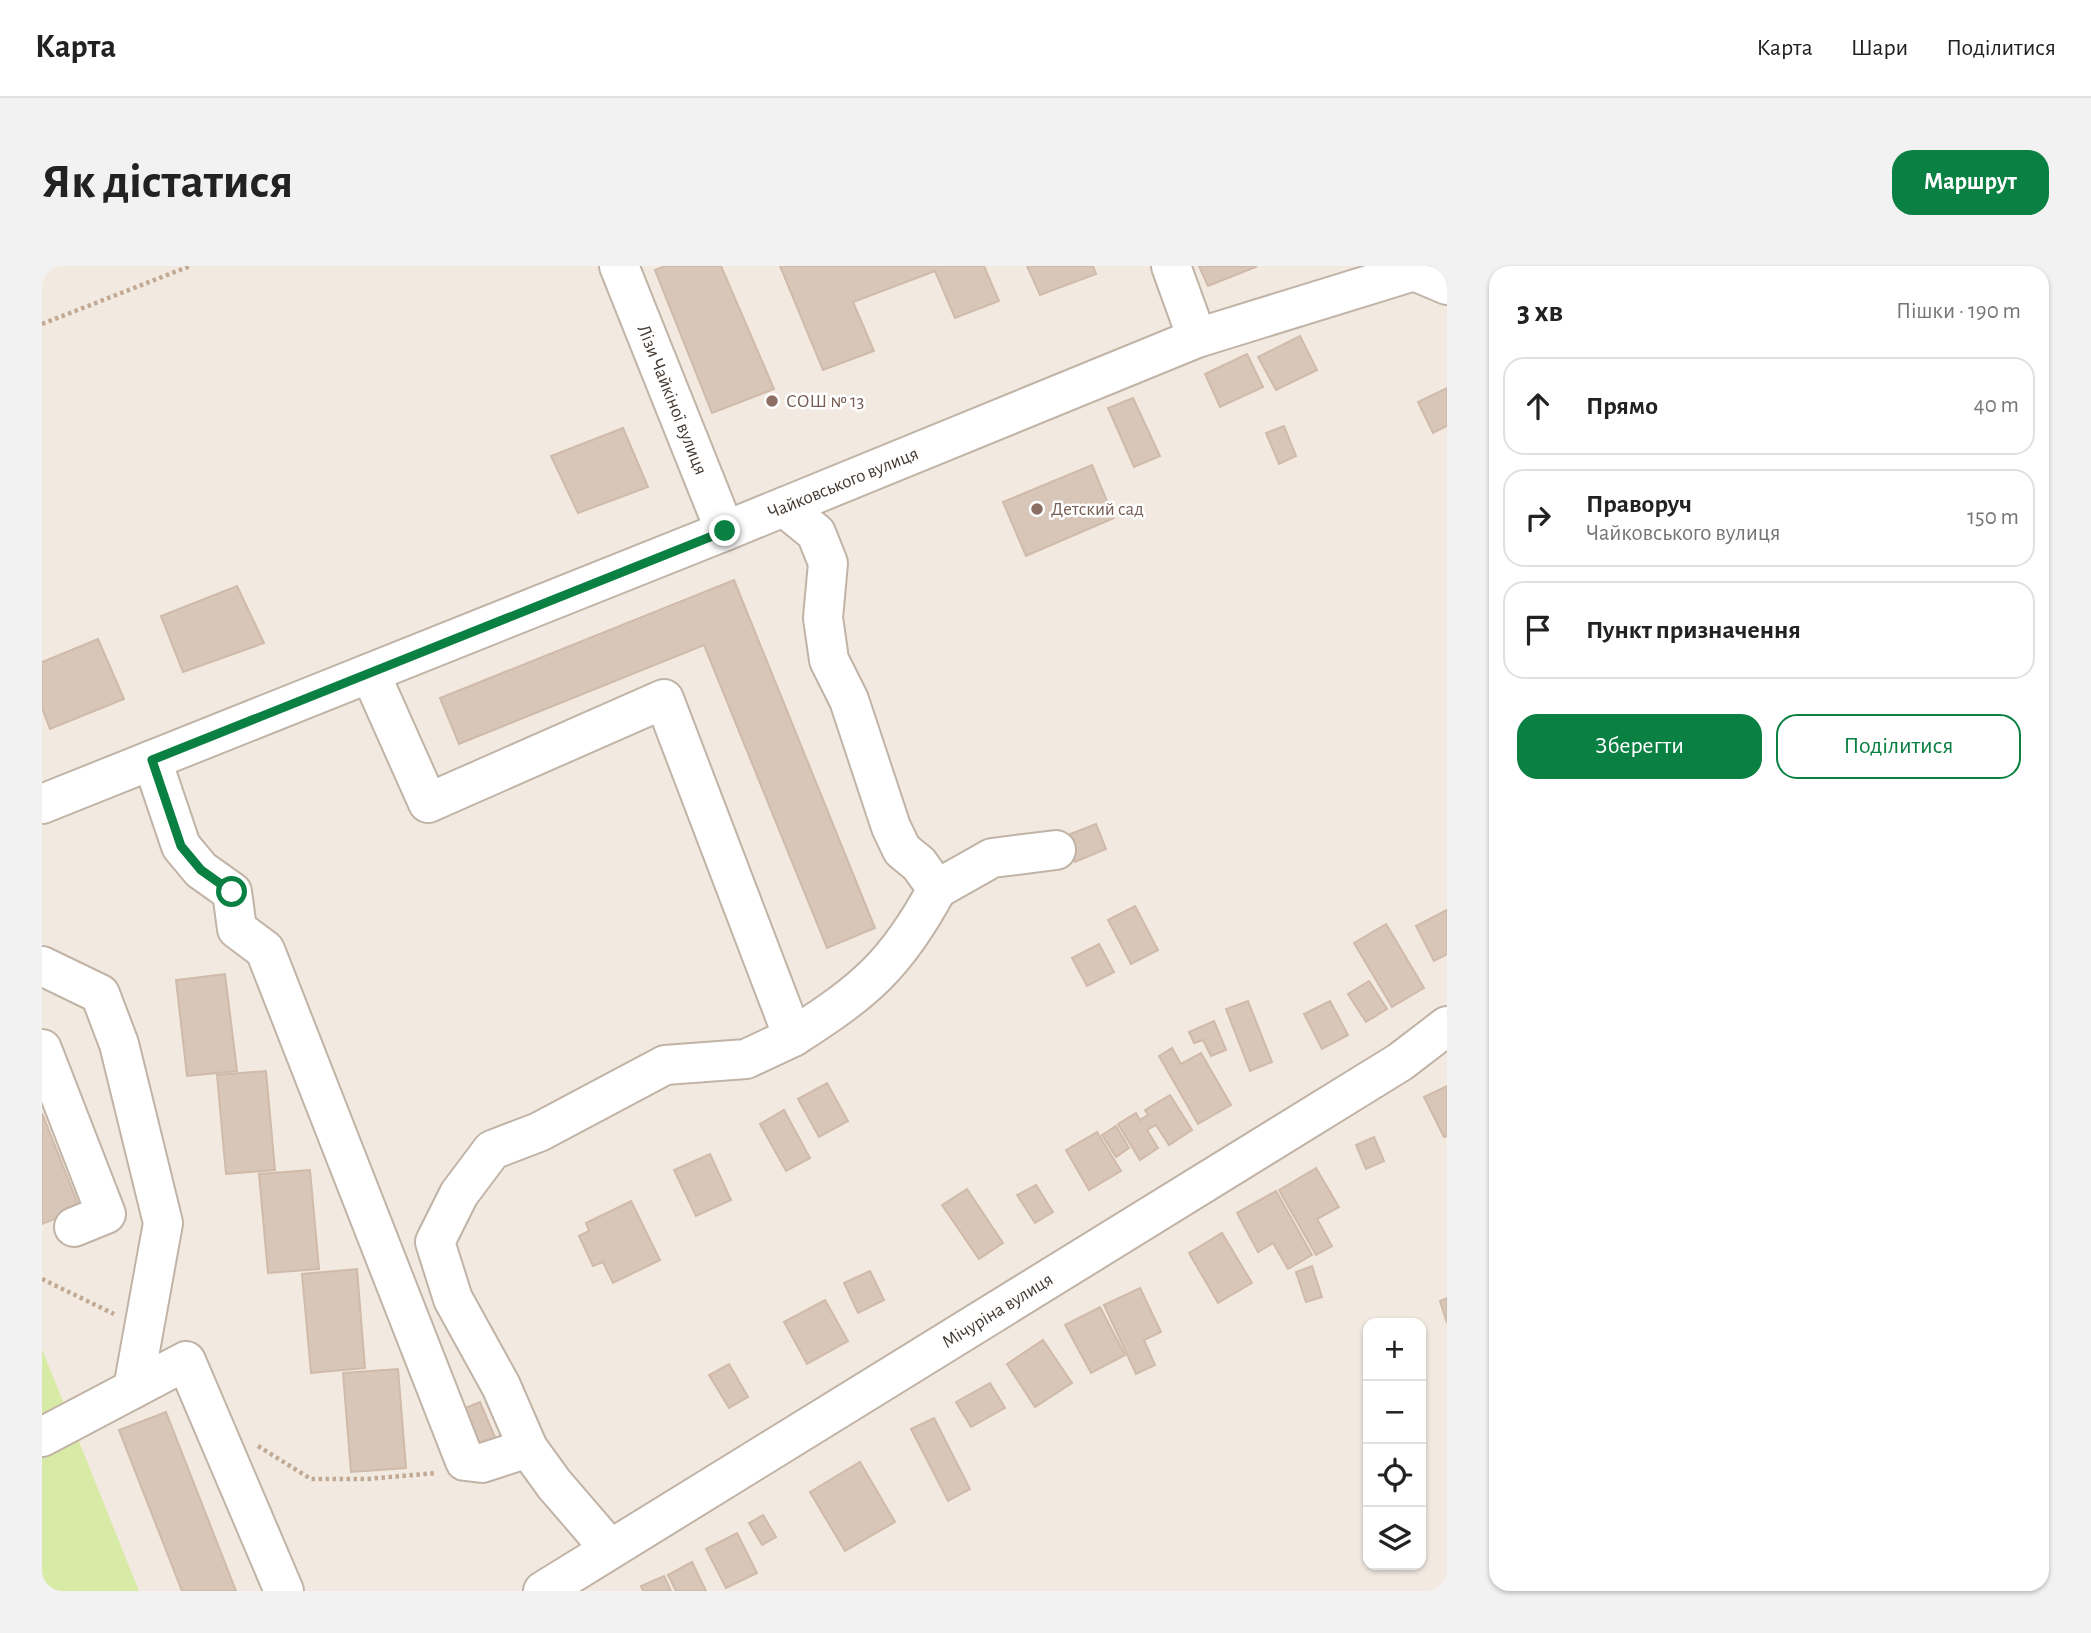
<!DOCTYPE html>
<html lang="uk">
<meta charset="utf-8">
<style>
:root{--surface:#fff;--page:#f2f2f2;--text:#222;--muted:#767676;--line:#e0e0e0;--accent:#0b8043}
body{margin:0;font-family:"Alegreya Sans",sans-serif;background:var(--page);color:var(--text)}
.controls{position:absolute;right:21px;bottom:21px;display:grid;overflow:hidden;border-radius:14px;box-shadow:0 2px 5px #0004}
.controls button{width:63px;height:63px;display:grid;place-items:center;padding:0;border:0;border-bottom:2px solid var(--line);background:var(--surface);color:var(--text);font:35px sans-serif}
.stop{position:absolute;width:21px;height:21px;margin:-16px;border:5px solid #0b8043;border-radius:50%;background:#fff}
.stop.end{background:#0b8043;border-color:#fff;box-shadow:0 2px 7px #0008}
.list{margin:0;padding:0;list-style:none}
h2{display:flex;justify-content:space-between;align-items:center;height:91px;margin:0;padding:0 28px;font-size:30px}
h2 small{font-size:23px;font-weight:400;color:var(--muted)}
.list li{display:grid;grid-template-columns:46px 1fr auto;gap:21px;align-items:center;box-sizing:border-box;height:98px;margin:0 14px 14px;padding:0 14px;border:2px solid var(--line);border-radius:21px}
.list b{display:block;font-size:26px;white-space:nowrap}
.list p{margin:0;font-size:23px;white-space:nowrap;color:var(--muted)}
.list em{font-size:23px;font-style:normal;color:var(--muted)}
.actions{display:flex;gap:14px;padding:21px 28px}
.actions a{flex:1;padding:16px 0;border:2px solid var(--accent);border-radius:21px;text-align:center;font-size:24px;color:var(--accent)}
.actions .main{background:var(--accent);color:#fff}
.icon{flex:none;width:38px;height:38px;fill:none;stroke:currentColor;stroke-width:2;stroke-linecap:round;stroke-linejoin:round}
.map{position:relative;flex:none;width:1405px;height:1325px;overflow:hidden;border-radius:21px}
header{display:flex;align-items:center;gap:42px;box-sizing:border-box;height:98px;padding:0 35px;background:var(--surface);border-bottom:2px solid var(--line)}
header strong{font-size:33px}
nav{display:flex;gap:38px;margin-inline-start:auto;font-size:24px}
.intro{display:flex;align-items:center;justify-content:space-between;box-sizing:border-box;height:168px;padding:0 42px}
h1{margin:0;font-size:49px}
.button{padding:18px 32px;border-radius:21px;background:var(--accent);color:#fff;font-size:24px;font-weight:700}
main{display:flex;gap:42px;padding:0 42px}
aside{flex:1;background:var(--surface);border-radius:21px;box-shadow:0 2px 5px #0004}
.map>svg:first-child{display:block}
.green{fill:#d8eba6}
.building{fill:#d8c6b9;stroke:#d0baa9;stroke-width:2}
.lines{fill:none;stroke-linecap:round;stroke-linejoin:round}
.minor-casing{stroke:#c1b3a6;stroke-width:42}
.path{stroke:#c1a993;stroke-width:4.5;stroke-dasharray:3.5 3.5;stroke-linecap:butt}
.minor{stroke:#fff;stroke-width:38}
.route{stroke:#0b8043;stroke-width:9}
.education-dot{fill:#8d6e63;stroke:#fff;stroke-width:2.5}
.labels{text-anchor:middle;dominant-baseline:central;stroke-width:5;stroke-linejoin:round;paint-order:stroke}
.street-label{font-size:19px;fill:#443a32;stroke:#fff}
.education-label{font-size:19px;fill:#785e54;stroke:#fff;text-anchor:start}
</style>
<header>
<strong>Карта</strong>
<nav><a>Карта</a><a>Шари</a><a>Поділитися</a></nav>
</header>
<div class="intro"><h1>Як дістатися</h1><a class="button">Маршрут</a></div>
<main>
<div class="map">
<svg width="1405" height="1325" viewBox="0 0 1405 1325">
<rect width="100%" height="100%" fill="#f2eae1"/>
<polygon class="green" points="0,1083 97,1325 0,1325"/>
<g class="building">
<polygon points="623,0 679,0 732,123 670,147 613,4"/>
<polygon points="738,0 942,0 957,35 913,52 893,5 811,36 832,85 781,104"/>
<polygon points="985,0 1051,0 1054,8 998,29"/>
<polygon points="1157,0 1213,0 1214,1 1166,20"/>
<polygon points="1258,70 1275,104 1234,124 1216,91"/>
<polygon points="1205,88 1221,121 1178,141 1163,108"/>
<polygon points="1405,122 1405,160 1391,167 1376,136"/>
<polygon points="1091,132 1118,190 1092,201 1066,142"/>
<polygon points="1242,160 1254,190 1237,198 1224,167"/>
<polygon points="581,162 606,221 536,247 509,190"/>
<polygon points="1050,199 1072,252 984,290 961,236"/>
<polygon points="692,314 833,662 785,682 662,379 417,478 398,432"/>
<polygon points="195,320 222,377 141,406 119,350"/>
<polygon points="56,373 82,433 8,463 0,442 0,396"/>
<polygon points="1054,558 1064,583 1033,596 1023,570"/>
<polygon points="1093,640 1116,684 1089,698 1066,654"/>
<polygon points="1405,644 1405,688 1392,695 1374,660"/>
<polygon points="1344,658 1382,722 1350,741 1312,677"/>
<polygon points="1057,678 1072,706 1045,720 1030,692"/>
<polygon points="183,708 195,805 145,810 134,714"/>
<polygon points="1327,715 1345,743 1324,756 1306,728"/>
<polygon points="1206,735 1230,796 1208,805 1184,743"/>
<polygon points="1288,735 1306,769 1280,783 1262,748"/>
<polygon points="1172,755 1184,784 1169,790 1161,774 1152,777 1147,766"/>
<polygon points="1130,782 1139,798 1159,787 1189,839 1156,858 1117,790"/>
<polygon points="224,805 233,904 184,908 175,809"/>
<polygon points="785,817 806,855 777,871 756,833"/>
<polygon points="1405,820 1405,870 1402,871 1382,831"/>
<polygon points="1128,829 1150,864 1127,879 1114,859 1105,864 1116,882 1098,894 1076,858 1094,847 1098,854 1106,849 1103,844"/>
<polygon points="742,844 768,892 744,905 718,858"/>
<polygon points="0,847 38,943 0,958"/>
<polygon points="1074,860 1087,882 1074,891 1060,869"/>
<polygon points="1055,866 1079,905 1047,924 1024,884"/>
<polygon points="1332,871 1342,895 1324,903 1314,879"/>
<polygon points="668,888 689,934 654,950 632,904"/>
<polygon points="1274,902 1297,941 1275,953 1290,980 1274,989 1237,924"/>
<polygon points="268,904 277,1003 226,1007 217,908"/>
<polygon points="994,919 1011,946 993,957 975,929"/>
<polygon points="925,923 961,977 937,993 900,939"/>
<polygon points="1234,925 1270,989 1246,1003 1231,977 1216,986 1195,947"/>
<polygon points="589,935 618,994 571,1017 561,996 551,1000 537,970 547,965 544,957"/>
<polygon points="1180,967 1210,1017 1176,1037 1147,987"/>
<polygon points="1270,1000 1280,1031 1264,1036 1254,1006"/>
<polygon points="315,1003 323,1102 269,1107 260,1008"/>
<polygon points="828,1005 842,1034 816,1047 802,1017"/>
<polygon points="1098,1022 1119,1066 1102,1074 1113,1099 1094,1108 1062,1039"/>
<polygon points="1405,1032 1405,1057 1398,1035"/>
<polygon points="783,1034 806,1075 765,1098 742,1056"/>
<polygon points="1058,1041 1083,1089 1049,1107 1023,1059"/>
<polygon points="1001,1074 1030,1117 993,1141 965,1098"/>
<polygon points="687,1098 706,1131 687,1142 667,1109"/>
<polygon points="356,1103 364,1202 309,1206 301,1107"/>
<polygon points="948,1117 963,1142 929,1161 914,1136"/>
<polygon points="438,1136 455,1176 431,1186 413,1146"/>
<polygon points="124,1146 194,1325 140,1325 77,1164"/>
<polygon points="892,1152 928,1223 906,1235 869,1163"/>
<polygon points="818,1196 853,1256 803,1285 768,1226"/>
<polygon points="721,1249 734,1271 720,1279 707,1257"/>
<polygon points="695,1267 715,1307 684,1322 664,1283"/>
<polygon points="650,1296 664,1325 634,1325 626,1309"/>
<polygon points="622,1310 629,1325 601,1325 599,1320"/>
</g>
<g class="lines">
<g class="minor-casing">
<g id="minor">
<path id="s1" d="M577,0L683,265"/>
<polyline points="1129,0 1155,72"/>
<path d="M742,241L774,267L786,297L781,352L787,394L807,434L849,561L860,584L877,598L895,623C854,699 823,725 751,771"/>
<polyline points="328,407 386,537 622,433 751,771 704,793 623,799 497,866 450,884 417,928 393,976 411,1033 459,1120 486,1182 512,1218 568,1283"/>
<polyline points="110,494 139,580 159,604 190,626 195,663 223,684 423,1195 440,1197 486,1182"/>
<path id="s2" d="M0,538L683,265L1155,72L1372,5L1405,19"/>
<polyline points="895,623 950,592 1014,584"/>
<polyline points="0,700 58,728 77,778 121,957 91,1123"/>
<polyline points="0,783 64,948 32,961"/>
<polyline points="0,1171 144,1095 242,1325"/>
<path id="s3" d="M501,1325L1358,796L1405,760"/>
</g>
</g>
<g class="path">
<polyline points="0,58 148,0"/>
<polyline points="0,1013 72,1048"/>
<polyline points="216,1180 269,1213 325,1213 394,1207"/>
</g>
<use href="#minor" class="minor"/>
</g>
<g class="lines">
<polyline class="route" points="190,626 159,604 139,580 110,494 683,265"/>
</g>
<g class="education-dot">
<circle cx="730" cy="135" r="7"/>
<circle cx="995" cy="243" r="7"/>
</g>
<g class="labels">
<g class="street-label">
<text stroke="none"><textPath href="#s1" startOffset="144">Лізи Чайкіної вулиця</textPath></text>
<text stroke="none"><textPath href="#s2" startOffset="863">Чайковського вулиця</textPath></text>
<text stroke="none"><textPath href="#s3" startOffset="534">Мічуріна вулиця</textPath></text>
</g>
<g class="education-label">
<text x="744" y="135">СОШ № 13</text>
<text x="1009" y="243">Детский сад</text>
</g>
</g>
</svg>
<div class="controls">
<button>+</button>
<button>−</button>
<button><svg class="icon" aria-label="locate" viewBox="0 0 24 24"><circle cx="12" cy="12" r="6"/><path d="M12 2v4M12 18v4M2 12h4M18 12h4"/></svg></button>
<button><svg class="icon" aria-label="layers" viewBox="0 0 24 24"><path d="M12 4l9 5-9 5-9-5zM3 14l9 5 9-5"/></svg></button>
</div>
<div class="stop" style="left:190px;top:626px"></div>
<div class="stop end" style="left:683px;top:265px"></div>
</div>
<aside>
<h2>3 хв<small>Пішки · 190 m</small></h2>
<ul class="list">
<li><svg class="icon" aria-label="ahead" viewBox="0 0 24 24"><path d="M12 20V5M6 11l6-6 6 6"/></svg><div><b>Прямо</b></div><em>40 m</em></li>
<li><svg class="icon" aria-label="right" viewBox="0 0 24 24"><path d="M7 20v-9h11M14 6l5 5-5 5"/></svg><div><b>Праворуч</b><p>Чайковського вулиця</p></div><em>150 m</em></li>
<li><svg class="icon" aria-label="arrive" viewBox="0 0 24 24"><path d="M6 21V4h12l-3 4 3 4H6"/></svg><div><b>Пункт призначення</b></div></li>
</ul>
<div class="actions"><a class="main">Зберегти</a><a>Поділитися</a></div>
</aside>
</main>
